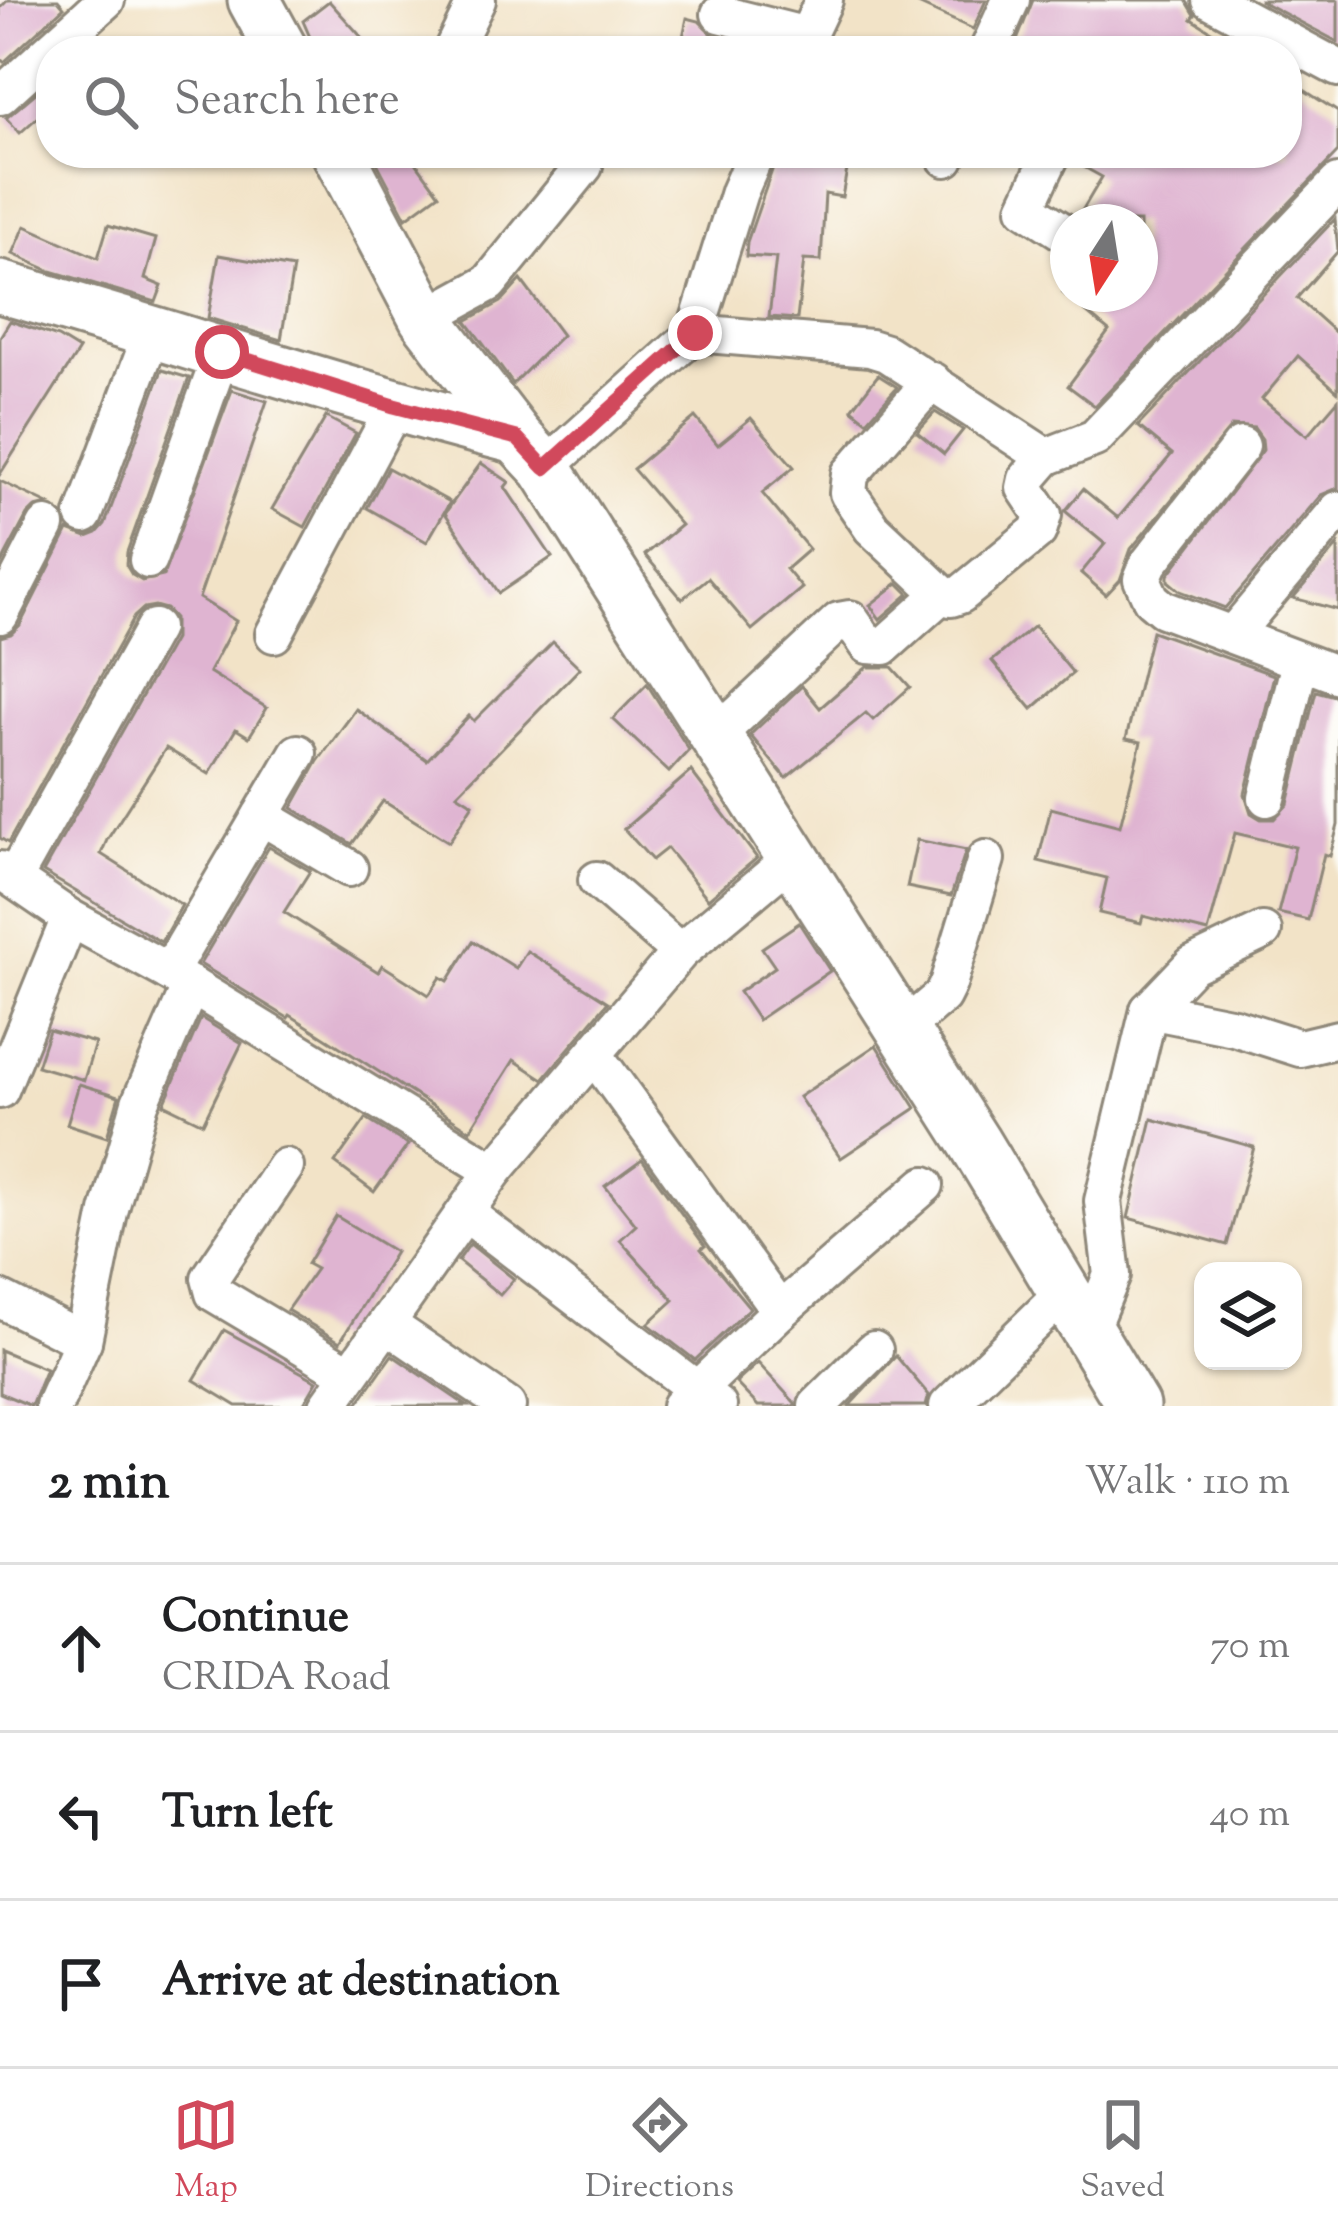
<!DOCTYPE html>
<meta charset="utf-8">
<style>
:root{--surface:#fff;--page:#f6f6f6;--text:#202124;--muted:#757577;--line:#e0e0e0;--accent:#d1495b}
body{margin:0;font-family:"Sorts Mill Goudy",serif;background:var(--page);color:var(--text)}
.controls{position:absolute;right:36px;bottom:36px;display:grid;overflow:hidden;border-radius:24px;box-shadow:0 3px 9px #0004}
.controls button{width:108px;height:108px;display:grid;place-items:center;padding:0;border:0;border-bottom:3px solid var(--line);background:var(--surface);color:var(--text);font:60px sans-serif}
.compass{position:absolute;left:1050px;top:204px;width:108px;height:108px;border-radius:50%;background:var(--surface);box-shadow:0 3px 9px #0004;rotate:192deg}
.stop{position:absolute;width:36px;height:36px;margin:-27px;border:9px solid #d1495b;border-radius:50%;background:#fff}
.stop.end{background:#d1495b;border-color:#fff;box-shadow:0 3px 12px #0008}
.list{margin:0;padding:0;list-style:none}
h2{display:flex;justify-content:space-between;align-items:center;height:156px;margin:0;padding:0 48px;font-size:51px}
h2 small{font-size:39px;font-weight:400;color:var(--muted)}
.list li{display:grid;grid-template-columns:78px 1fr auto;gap:36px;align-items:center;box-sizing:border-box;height:168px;padding:0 48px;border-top:3px solid var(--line)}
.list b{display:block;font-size:45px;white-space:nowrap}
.list p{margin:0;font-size:39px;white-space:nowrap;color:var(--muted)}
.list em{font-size:39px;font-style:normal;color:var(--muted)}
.icon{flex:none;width:66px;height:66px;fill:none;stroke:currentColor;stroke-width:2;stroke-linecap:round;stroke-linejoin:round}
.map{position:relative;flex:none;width:1338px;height:1406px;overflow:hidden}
.search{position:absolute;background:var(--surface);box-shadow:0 3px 9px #0004;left:36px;right:36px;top:36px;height:132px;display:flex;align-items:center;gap:30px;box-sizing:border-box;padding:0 42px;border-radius:48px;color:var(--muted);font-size:45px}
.sheet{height:660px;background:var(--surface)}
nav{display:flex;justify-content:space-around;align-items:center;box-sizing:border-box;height:168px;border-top:3px solid var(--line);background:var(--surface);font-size:33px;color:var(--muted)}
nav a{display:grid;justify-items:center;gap:6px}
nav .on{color:var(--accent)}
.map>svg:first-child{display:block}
.building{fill:#dfb4d1}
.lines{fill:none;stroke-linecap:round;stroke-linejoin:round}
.street-casing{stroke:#8e8779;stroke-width:42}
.secondary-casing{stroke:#8e8779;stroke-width:57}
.street{stroke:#fff;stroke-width:36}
.secondary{stroke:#fff;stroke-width:51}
.route{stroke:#d1495b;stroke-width:15}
</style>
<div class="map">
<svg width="1338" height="1406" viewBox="0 0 1338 1406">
<rect width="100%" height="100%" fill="#fdfcf7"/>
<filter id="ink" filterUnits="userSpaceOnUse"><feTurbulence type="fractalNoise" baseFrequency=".00833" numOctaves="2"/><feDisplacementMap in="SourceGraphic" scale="24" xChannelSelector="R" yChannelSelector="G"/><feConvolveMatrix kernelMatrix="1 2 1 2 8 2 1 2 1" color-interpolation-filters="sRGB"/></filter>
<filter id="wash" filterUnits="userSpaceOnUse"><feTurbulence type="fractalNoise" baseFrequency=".004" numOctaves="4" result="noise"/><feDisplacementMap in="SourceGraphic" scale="48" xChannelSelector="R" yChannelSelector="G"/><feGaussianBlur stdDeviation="2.7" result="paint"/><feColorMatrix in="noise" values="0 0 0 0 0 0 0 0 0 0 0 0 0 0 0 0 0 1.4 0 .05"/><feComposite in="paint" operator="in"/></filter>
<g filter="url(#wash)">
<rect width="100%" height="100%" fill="#f2e3c7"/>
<g id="blocks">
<g class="building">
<polygon points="8,0 58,0 64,7 4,62 0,59 0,8"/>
<polygon points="909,0 986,0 973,29"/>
<polygon points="1033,0 1186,0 1195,15 1192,19 1243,51 1020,51 1014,48"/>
<polygon points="1259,0 1338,0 1338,42"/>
<polygon points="329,1 374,51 316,51 303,21"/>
<polygon points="687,18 699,21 714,36 775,51 680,51"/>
<polygon points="1287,79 1338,112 1338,152 1095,406 1068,386 1109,331 1064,294 1140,294 1140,222 1086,222 1079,216 1102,177 1073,161 1074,153 1287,153"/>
<polygon points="51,80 51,110 49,107 20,133 6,118"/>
<polygon points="380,153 409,153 439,194 406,218 374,157"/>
<polygon points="778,153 850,153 842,197 825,194 821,261 804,260 797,319 769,317 776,258 746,256 747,242"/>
<polygon points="1335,219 1338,251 1297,298 1338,335 1338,392 1298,356 1262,399 1307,436 1338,400 1338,488 1321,495 1225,608 1180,591 1168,581 1168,575 1263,450 1262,439 1254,428 1232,426 1131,549 1120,580 1106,595 1081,573 1105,544 1065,511 1083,489 1118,518 1172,454 1138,426"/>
<polygon points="108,225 156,239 145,279 162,286 156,302 51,271 13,254 25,226 98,258"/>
<polygon points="219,255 293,268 281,340 208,318"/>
<polygon points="521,280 562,335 513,384 466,321 501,302"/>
<polygon points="10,321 58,337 79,350 0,474 0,337"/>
<polygon points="162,370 189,378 127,552 126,565 132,575 142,581 163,576 232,390 267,401 199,598 236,621 209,672 267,708 249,737 236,729 209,774 166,748 107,840 101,854 182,905 161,942 43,872 174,639 174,618 166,609 155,606 144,608 134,617 8,843 0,838 0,637 11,634 20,625 68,530 87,537 97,533 105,524"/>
<polygon points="878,375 897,387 867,421 852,409"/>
<polygon points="935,412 963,430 944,454 917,432"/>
<polygon points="326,417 356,433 305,527 272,509"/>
<polygon points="695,417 718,445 751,418 794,467 762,493 809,549 786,569 802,588 752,630 708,578 682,599 645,555 681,525 633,469"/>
<polygon points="481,463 509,482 505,487 552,557 499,593 445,513"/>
<polygon points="388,468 450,502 427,542 367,508"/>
<polygon points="0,481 48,504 35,507 27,515 0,566"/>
<polygon points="1338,545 1338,610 1293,598"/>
<polygon points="898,583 909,594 880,619 870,605"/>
<polygon points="1034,626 1073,673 1032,709 992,661"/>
<polygon points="1152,631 1274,675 1245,794 1251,813 1261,819 1274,819 1288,804 1316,691 1338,697 1338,825 1330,856 1324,854 1308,920 1278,913 1295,847 1235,833 1208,932 1143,916 1141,923 1099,913 1107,878 1038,861 1051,808 1120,826 1141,742 1126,739"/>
<polygon points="553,642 580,668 457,794 473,804 449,842 383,801 352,844 292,808 318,761 356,709 427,760 469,716 474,721"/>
<polygon points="867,667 892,667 910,687 873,720 866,713 786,778 750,735 802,686 820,708"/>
<polygon points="647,684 689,750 669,772 613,719"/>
<polygon points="691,771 757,858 708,899 667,848 652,860 624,829"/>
<polygon points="917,840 966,850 951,896 907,887"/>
<polygon points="269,847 310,871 284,912 378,972 382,965 429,995 441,977 448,981 473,941 516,968 527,951 608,1002 543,1079 514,1060 470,1130 290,1015 288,1018 200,964"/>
<polygon points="799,923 830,971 758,1020 739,992 775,967 762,948"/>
<polygon points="201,1018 242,1043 203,1123 164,1104"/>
<polygon points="49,1030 95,1043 84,1080 37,1066"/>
<polygon points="876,1045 916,1108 841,1158 799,1097"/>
<polygon points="79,1084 119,1096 107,1137 67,1124"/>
<polygon points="366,1119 408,1145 374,1192 335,1163"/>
<polygon points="1152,1119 1254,1147 1227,1245 1128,1218"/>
<polygon points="642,1159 705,1246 701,1249 750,1308 695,1360 648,1324 674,1300 620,1240 636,1225 605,1186"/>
<polygon points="336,1216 395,1252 340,1342 287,1310 316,1269 307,1264"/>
<polygon points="470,1244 514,1279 500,1295 458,1261"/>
<polygon points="224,1330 317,1381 302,1406 237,1406 194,1380"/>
<polygon points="0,1350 46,1369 31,1406 0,1393"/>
<polygon points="392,1355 467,1406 356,1406"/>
<polygon points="896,1356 929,1395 926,1406 849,1406"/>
<polygon points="758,1363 795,1403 795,1406 758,1406 736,1383"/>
</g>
</g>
</g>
<g filter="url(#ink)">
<use href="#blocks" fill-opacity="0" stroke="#8e8779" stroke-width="3"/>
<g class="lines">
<g class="street-casing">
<g id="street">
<polyline points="1211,0 1338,68"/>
<polyline points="720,14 807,36"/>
<polyline points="452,51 477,0"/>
<polyline points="800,51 824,0"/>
<polyline points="988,51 1011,0"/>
<polyline points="0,96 106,0"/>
<polyline points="1052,153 1026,208 1068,235"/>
<polyline points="946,158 948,153"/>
<polyline points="425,318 489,283 584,166"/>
<polyline points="695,333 739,192 756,153"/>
<polyline points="932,381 850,474 848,493 872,528 942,594"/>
<polyline points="1241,446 1149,563 1142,579 1151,599 1163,609 1338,675"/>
<polyline points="545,468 695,333 870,348 886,353 1046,457 1095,438 1338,183"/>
<polyline points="84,515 153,330"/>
<polyline points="148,560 222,352"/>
<polyline points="0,615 46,526"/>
<polyline points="1235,632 1338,510"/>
<polyline points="274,634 395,407"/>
<polyline points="717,735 839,621 850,619 868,645 884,646 942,594 951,598 960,595 1038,531 1043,515 1025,488 1027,479 1046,457"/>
<polyline points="1267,798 1300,662"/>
<polyline points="261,816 349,868"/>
<polyline points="0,870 70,918 169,972 494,1171"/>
<polyline points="14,878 154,628"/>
<polyline points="597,880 680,952"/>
<polyline points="169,972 298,753"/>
<polyline points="1149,1010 1192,965 1263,931"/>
<polyline points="902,1030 942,996 948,984 986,859"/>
<polyline points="595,1056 780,1311"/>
<polyline points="0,1090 70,918"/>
<polyline points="285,1167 210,1278 214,1293 350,1374"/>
<polyline points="467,1214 718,1406"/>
<polyline points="0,1299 83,1341"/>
<polyline points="388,1325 507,1406"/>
<polyline points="1089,1331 1112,1275 1103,1201 1149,1010 1234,1027 1300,1048 1338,1039"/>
<polyline points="54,1406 83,1341 109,1212 140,1103 191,985"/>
<polyline points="328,1406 494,1171 680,952 795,856"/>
<polyline points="680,1406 780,1311 925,1185"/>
<polyline points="817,1406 874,1350"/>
<polyline points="948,1406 1066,1291"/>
</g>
</g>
<g class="secondary-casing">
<g id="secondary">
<polyline points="254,0 282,51"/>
<polyline points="338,153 425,318 517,438 545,468 974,1142 1133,1406"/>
<path d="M0,287C173,336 343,394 517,438"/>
</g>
</g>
<use href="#street" class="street"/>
<use href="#secondary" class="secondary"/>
</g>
</g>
<g class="lines" filter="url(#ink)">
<polyline class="route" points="222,352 394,406 517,438 545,468 695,333"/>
</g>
</svg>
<div class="controls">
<button><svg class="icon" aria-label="layers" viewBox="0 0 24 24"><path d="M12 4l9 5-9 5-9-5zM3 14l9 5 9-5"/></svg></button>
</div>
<svg class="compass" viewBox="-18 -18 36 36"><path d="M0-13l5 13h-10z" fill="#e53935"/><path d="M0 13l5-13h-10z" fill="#757577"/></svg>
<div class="stop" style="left:222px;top:352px"></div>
<div class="stop end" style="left:695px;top:333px"></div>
<div class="search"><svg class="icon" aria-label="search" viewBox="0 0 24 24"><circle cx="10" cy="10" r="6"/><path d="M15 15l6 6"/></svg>Search here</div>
</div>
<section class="sheet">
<h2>2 min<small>Walk · 110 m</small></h2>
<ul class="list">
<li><svg class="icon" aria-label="ahead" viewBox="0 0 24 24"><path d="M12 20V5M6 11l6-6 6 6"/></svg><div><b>Continue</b><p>CRIDA Road</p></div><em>70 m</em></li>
<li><svg class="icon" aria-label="left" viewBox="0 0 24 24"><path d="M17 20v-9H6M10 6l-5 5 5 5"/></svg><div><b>Turn left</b></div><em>40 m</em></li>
<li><svg class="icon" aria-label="arrive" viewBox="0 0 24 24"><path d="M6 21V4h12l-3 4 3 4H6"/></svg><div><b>Arrive at destination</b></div></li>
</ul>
</section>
<nav>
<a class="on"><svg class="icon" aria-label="map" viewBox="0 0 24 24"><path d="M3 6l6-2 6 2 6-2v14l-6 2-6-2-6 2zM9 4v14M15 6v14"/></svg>Map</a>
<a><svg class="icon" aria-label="directions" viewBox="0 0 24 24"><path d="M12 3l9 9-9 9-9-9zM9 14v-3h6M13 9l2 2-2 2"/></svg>Directions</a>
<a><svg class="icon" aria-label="saved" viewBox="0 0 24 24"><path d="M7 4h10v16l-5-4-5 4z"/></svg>Saved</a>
</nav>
